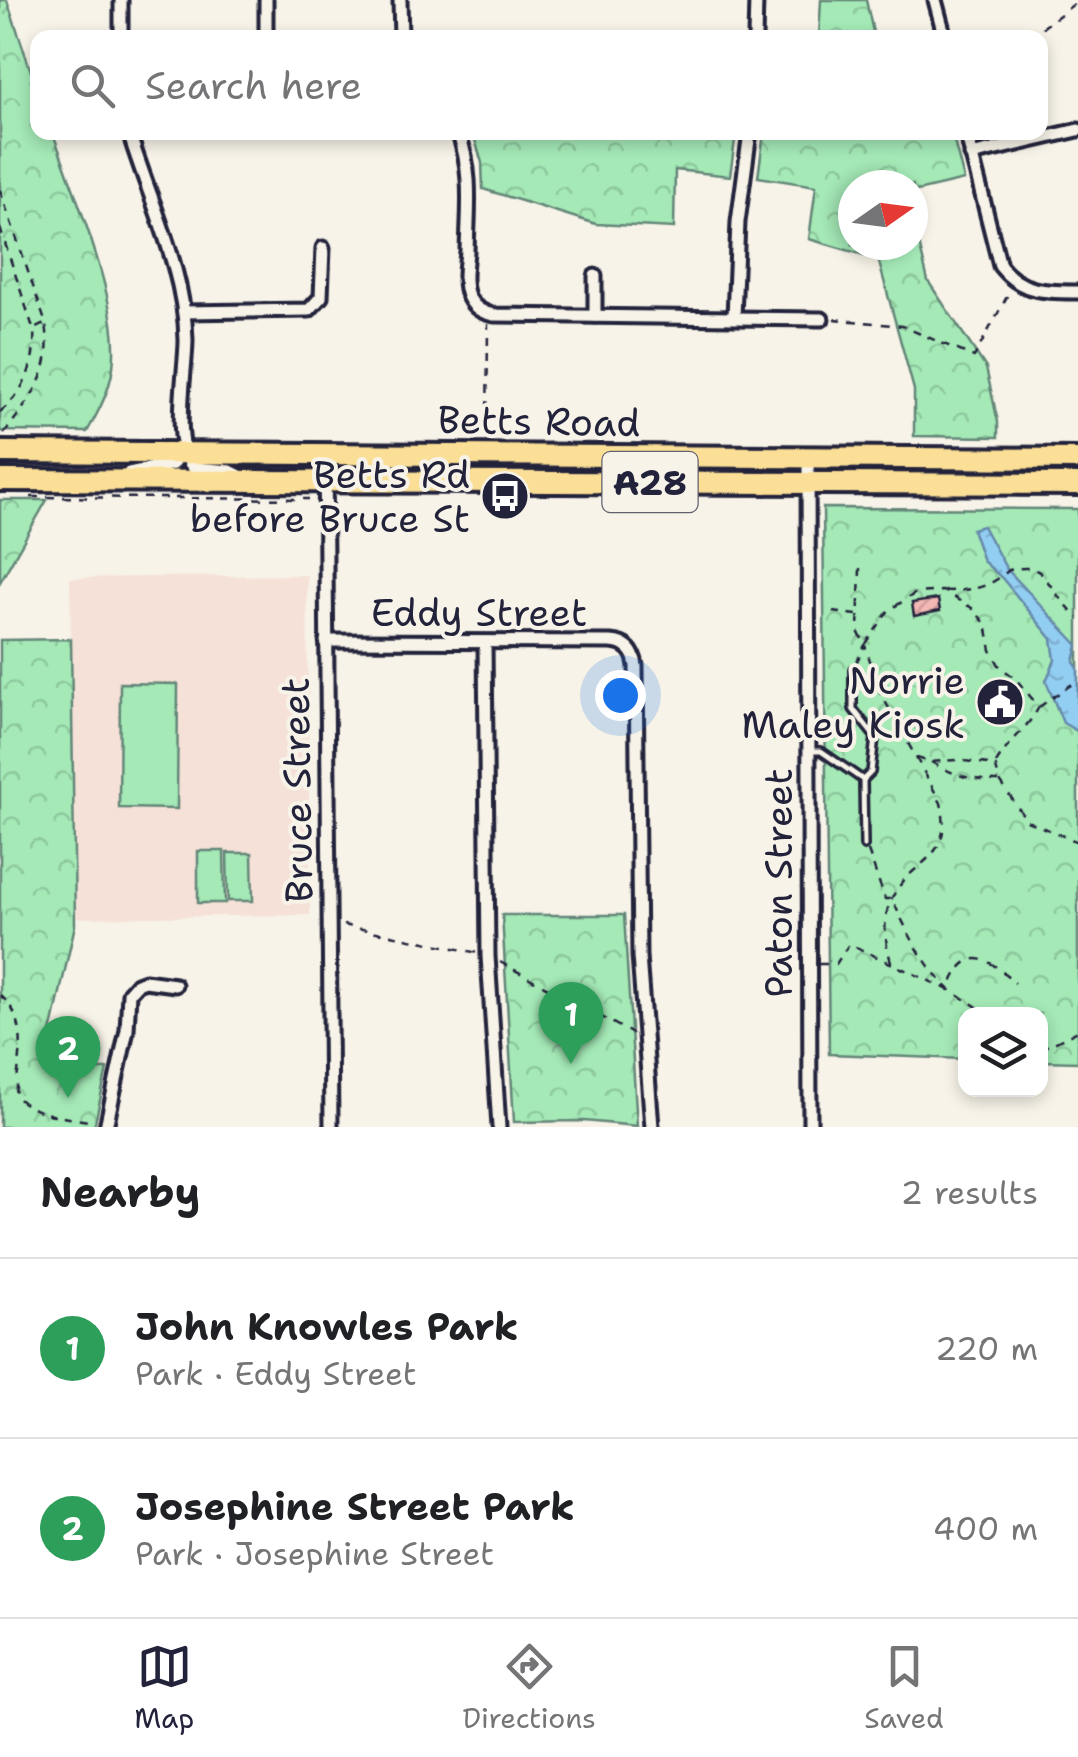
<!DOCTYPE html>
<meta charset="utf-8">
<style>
:root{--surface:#fff;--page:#f6f6f6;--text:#202124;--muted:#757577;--line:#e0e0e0;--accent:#22223b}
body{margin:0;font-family:"Shantell Sans",sans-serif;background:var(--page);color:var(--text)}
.controls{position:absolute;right:30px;bottom:30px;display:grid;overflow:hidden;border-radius:20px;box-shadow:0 5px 15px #0003}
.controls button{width:90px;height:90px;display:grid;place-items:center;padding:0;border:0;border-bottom:2px solid var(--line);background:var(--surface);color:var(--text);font:50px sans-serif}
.compass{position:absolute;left:838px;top:170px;width:90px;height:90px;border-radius:50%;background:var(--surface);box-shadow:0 5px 15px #0003;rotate:76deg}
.you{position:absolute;left:620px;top:695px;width:35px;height:35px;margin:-25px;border:8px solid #fff;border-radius:50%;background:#1a73e8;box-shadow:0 0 0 15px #1a73e833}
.badge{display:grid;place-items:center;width:65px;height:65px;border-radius:50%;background:var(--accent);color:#fff;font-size:32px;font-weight:700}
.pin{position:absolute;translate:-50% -82px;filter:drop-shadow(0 2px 5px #0008)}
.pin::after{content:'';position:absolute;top:52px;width:35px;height:30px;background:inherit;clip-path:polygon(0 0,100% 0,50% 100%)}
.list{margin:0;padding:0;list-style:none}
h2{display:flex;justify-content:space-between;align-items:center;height:130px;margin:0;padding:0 40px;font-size:42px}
h2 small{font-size:32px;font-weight:400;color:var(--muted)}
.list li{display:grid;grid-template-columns:65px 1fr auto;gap:30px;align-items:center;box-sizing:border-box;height:180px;padding:0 40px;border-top:2px solid var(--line)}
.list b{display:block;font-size:38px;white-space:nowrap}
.list p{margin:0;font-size:32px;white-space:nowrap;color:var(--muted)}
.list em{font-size:32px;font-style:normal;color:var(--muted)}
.icon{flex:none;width:55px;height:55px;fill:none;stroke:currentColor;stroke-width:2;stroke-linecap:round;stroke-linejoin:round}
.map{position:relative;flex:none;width:1078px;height:1127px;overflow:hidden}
.search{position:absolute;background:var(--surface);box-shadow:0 5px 15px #0003;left:30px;right:30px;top:30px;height:110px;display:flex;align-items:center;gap:25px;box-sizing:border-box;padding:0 35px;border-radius:20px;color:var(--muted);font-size:38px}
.sheet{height:490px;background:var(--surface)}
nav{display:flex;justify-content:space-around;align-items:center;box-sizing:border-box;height:140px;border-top:2px solid var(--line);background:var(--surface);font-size:28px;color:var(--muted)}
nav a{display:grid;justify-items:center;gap:5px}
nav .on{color:var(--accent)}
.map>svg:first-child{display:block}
.built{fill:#f6e1d8}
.grass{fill:#a4e9b6;stroke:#638678;stroke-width:2.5}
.park{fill:url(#park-crowns);stroke:#638678;stroke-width:2.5}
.water{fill:url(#water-ripples);stroke:#6589a9;stroke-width:2.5}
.building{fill:url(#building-hatch);stroke:#22223b;stroke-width:2.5}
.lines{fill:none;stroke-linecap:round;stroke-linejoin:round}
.lane-casing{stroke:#22223b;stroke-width:12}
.street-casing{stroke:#22223b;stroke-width:19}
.highway-casing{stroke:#22223b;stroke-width:28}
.path{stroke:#22223b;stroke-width:2.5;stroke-dasharray:8 8;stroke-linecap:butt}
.lane{stroke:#f7f3e8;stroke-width:5}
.street{stroke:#f7f3e8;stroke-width:11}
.highway{stroke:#fbdf96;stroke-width:20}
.labels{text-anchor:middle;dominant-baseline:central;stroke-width:8;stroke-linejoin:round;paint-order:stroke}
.shield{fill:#f7f3e8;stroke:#62616f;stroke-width:2.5}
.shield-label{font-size:35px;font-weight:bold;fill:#22223b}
.street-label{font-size:38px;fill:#22223b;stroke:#f7f3e8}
.poi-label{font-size:38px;fill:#22223b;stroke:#f7f3e8;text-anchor:end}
</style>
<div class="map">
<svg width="1078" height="1127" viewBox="0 0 1078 1127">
<defs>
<pattern id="park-crowns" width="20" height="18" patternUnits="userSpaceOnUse" patternTransform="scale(2.5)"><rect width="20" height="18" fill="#a4e9b6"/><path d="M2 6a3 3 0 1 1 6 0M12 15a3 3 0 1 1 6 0" fill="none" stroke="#8dc89d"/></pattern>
<pattern id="water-ripples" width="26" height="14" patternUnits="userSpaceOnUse" patternTransform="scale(2.5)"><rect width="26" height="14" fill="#92cdf2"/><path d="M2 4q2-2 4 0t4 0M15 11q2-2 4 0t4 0" fill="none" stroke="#7eb0d0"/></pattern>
<pattern id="building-hatch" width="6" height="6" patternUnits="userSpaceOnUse" patternTransform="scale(2.5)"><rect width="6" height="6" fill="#f3b7b4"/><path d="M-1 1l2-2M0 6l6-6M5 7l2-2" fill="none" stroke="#d09d9c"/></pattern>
</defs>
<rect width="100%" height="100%" fill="#f7f3e8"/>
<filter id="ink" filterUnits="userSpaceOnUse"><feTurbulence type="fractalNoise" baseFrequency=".01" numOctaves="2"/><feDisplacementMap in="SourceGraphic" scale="20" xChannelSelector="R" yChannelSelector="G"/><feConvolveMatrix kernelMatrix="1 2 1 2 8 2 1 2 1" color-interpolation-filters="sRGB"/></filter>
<g filter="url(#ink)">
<polygon class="built" points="307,575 310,915 75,918 70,578"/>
<g class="grass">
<polygon points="120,683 178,684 177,809 119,808"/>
<polygon points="198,851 224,851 225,903 198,903"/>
<polygon points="227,853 252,853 253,901 228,901"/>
</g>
<g class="park">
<path d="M0,0H7L37,89L38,132L53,133C74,194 122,304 113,367C110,390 99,411 87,432L0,431Z"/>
<polygon points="821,0 866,0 874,37 819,37"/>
<polygon points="473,133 473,132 736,133 730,176 675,170 674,228 596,224 483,189 482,163"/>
<polygon points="764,133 952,133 964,180 913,192 913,185 853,185 853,245 913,245 913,218 928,281 986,368 998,422 998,437 914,436 914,390 878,259 809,239 816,186 758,177"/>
<polygon points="0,500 47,500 0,582"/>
<polygon points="823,508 1078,509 1078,1062 1041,1061 1040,1014 966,1014 965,1059 829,1054"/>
<polygon points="71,639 75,925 43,1069 107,1069 94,1127 0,1127 0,640"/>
<polygon points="502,915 624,915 637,1126 584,1121 514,1122"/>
</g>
<polygon class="water" points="983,526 1006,568 1078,645 1074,662 1078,668 1077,731 1063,723 1046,681 1055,660 1052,639 1002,578 983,561 972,529"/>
<g class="building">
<polygon points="938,599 940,611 914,616 912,603"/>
<circle cx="1000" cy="702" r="15"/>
</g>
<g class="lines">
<g class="lane-casing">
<g id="lane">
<polyline points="853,669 853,709 875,737 871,772 863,780"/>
<polyline points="811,751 821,751 863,780 864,846"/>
</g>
</g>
<g class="street-casing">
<g id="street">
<polyline points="400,0 401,38"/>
<polyline points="935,0 945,38"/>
<polyline points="121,38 121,0"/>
<polyline points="266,38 266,0"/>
<polyline points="755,38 756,0"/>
<path d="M129,132C149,199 185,270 186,340C186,372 171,447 194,468L230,471L240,476"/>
<path d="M458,132C473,171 468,210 467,251C466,265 462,284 469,298C474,308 483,313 494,315L822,319"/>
<path d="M966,132L1000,266C1021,293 1046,292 1078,292"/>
<polyline points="971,155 1078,130"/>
<polyline points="184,312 309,310 321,297 323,248"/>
<polyline points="595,316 595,276"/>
<polyline points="734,317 738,222 750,132"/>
<polyline points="325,452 331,1127"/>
<polyline points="808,458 810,1127"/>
<polyline points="129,473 173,464 182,451"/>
<path d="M326,641L611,642C626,643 634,651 636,666L639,956L652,1127"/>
<polyline points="485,642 488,956 499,1127"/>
<polyline points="106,1127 127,1030 129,993 137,984 145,981 175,985"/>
</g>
</g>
<g class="highway-casing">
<g id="highway">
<polyline points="0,452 1078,459"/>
<polyline points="0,480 1078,484"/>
</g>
</g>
<g class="path">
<polyline points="1029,38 1078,1"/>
<path d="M0,190L46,324C54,376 29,399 1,438"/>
<polyline points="0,228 33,328"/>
<polyline points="834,319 902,326 974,357 1010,291"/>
<path d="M0,412C26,391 36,362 34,329L44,324"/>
<polyline points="487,441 488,324"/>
<polyline points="31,497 309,499"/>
<path d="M860,568L858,631L865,645L889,610L916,593L943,591L972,608L986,624L991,650L1000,667L1015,678L1039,707C1027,729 1007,743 995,765"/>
<path d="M945,591C972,590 988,589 1009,570C1039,564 1040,571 1056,593C1062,602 1071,609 1078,618"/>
<polyline points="833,612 857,615"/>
<path d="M856,663L865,645L880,692L941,803C954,861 913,858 893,896C881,918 885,943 892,965"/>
<polyline points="1039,707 1078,680"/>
<polyline points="917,758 930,762 956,760 995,765 1000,781 1027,821 1078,842"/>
<path d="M931,762C954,775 973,781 999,781"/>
<path d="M868,851L885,899H892C907,931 921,961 947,987C958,998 973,1001 985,1014"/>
<polyline points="343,925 478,953"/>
<polyline points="500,962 633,1034"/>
<path d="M819,964H836L849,944L949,990C966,944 987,956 1015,983"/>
<path d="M0,995C31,1022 19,1058 15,1095C32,1116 68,1117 94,1122"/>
<polyline points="1040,1045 1048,1046 1078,1031"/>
</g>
<use href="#lane" class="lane"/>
<use href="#street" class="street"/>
<use href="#highway" class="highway"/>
</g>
</g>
<defs>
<g id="bus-disc" transform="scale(2.5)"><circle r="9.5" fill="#22223b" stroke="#f7f3e8"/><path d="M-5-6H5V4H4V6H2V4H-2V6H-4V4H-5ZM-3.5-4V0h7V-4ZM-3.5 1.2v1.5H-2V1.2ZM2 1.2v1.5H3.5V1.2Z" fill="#fff"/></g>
<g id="civic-disc" transform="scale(2.5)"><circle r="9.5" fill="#22223b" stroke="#f7f3e8"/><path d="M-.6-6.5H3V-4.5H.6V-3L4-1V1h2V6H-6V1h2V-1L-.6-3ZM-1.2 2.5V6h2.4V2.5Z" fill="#fff"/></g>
</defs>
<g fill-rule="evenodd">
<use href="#bus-disc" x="505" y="496"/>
<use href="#civic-disc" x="1000" y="702"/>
</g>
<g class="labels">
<rect class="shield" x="602.5" y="452" width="95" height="60" rx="8"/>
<g class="shield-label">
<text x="650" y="482">A28</text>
</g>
<g class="street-label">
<text transform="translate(539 421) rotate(1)">Betts Road</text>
<text x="479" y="612">Eddy Street</text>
<text transform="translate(297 790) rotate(-91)">Bruce Street</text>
<text transform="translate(778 883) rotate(-90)">Paton Street</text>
</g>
<g class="poi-label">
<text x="470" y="474">Betts Rd<tspan x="470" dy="44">before Bruce St</tspan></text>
<text x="965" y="680">Norrie<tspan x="965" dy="44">Maley Kiosk</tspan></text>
</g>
</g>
</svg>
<div class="controls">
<button><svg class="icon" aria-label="layers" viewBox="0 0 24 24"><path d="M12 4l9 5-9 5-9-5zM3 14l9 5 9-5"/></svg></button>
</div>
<svg class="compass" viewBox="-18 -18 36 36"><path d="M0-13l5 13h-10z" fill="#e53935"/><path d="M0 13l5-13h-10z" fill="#757577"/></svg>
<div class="you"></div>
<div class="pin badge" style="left:571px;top:1064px;background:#2e9e5b">1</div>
<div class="pin badge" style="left:68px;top:1098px;background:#2e9e5b">2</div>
<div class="search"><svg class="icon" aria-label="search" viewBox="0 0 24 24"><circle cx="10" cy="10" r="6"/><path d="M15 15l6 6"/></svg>Search here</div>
</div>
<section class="sheet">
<h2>Nearby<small>2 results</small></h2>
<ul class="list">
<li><span class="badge" style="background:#2e9e5b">1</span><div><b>John Knowles Park</b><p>Park · Eddy Street</p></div><em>220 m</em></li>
<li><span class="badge" style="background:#2e9e5b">2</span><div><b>Josephine Street Park</b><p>Park · Josephine Street</p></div><em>400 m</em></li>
</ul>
</section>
<nav>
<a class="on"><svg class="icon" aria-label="map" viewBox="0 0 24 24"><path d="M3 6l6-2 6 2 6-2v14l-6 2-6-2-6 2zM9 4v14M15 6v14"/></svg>Map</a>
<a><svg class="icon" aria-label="directions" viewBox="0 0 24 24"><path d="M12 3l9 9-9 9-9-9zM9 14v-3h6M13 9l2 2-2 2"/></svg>Directions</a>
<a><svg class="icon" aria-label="saved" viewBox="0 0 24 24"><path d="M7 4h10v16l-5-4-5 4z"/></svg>Saved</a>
</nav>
